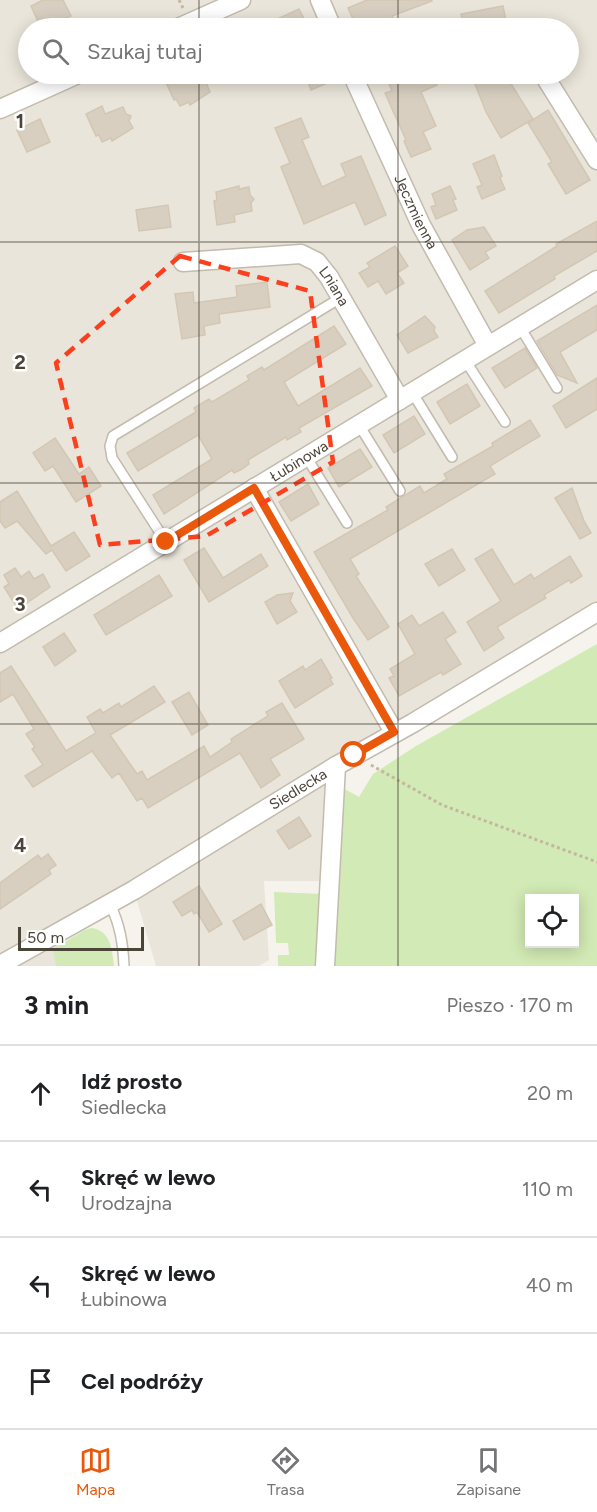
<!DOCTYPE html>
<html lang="pl">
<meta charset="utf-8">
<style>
:root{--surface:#fff;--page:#f6f6f6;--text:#202124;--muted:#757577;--line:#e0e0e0;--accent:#ea580c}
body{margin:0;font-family:Figtree,sans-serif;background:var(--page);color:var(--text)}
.controls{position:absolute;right:18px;bottom:18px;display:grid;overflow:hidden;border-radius:0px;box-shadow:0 3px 15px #0003}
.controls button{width:54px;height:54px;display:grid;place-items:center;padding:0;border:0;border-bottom:2px solid var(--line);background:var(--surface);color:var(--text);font:30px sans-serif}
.scale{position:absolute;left:18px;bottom:15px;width:126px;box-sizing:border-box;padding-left:6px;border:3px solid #4b4439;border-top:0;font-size:16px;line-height:21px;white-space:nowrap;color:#4b4439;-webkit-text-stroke:4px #fff;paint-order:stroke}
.stop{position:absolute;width:18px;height:18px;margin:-14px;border:4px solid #ea580c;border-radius:50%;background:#fff}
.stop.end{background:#ea580c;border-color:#fff;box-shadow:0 2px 6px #0008}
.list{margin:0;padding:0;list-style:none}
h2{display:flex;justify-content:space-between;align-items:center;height:78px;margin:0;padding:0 24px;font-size:26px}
h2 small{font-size:20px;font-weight:400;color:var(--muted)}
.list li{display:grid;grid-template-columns:39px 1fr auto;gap:18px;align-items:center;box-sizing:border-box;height:96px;padding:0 24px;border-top:2px solid var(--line)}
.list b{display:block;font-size:22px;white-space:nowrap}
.list p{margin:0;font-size:20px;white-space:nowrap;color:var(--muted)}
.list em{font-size:20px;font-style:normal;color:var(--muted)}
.icon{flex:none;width:33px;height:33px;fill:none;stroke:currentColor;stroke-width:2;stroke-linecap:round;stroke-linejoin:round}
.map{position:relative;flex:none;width:597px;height:966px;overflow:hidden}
.search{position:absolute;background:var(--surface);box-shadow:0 3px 15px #0003;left:18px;right:18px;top:18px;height:66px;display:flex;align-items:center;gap:15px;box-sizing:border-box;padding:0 21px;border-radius:33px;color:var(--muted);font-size:22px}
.sheet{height:462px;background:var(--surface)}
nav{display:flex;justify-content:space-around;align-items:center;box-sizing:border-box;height:84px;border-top:2px solid var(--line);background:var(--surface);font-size:16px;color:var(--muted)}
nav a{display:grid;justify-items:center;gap:3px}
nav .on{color:var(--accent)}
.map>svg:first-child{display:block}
.residential{fill:#eae5da;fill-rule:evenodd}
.green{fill:#d2eab5;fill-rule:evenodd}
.building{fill:#d8cfc1;stroke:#d3c7b4;stroke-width:1.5}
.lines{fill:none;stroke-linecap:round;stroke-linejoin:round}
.service-casing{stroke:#c2bbae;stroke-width:12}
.minor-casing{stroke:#c2bbae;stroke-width:21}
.path{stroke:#c4b79f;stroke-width:3;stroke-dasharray:3 3;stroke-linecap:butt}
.service{stroke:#fff;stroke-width:9}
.minor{stroke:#fff;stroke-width:18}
.route{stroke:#ea580c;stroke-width:8}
.marked{fill:none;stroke:#fc3f1d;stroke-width:4.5;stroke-dasharray:12 8;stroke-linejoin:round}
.grid{fill:none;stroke:#4b4439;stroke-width:1.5;stroke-opacity:0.55}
.labels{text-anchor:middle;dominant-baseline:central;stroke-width:5;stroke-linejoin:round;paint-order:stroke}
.street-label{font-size:15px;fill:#4b4439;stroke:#fff}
.grid-label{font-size:20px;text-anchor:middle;font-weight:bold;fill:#4b4439;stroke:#fff;stroke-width:5;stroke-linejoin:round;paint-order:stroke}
</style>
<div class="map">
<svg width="597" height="966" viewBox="0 0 597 966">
<rect width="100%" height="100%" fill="#f6f3ec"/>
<path class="residential" d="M0,0H597V612L336,766L329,881H264L269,960L259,966H156L134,891L56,934L61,966H0ZM28,28H568V74H28Z"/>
<g class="green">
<path d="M597,644V966H327L343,788L359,797L373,774L416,746ZM530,898H574V944H530Z"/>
<polygon points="274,892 323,894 321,966 278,966 278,955 289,955 288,943 276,943"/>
<path d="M91,928C111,930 112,950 114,966H56L53,949L85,930Z"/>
</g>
<g class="building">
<polygon points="43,0 63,0 71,16 53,24 55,28 41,28 31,6"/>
<polygon points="367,0 431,0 432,1 392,16 397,28 384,28 381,22 365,28 357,28 348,8"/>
<polygon points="503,6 507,26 494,28 494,25 464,28 461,14"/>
<polygon points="299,9 309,28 258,28"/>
<polygon points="173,74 183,74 184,77 192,74 201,74 204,78 209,80 207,85 210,92 190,105 189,102 180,106 176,99 174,100 164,78"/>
<polygon points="305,74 341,74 341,77 311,90"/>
<polygon points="395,74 433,74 437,85 421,92 436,126 423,132 431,149 411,157 404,141 406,140 385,93 392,91 389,84 398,80"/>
<polygon points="471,74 505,74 533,119 501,138 486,112"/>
<polygon points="102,106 105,114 123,107 126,114 131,116 129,121 133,128 112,141 111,138 102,142 99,135 96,136 86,114"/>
<polygon points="548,110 590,180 566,194 548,164 552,162 528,123"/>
<polygon points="301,118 309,137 302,140 322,187 346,176 341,164 361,156 386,215 365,225 355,202 304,224 281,167 290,163 275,128"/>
<polygon points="40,119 50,142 27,152 17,130"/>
<polygon points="494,155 502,176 500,178 505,189 482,199 477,187 482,185 473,164"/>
<polygon points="239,186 239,189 249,187 250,195 254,199 251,203 252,211 234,215 235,222 217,225 214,201 217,200 216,192"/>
<polygon points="450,186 456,199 453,200 457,210 436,219 431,207 436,205 432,194"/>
<polygon points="168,205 171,227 139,231 136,210"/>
<polygon points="597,221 597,251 554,276 555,279 499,313 485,291 557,246 556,244"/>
<polygon points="484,227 496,246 485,252 489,258 470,270 452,240 467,230"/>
<polygon points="395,246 408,266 397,273 404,283 386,294 378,281 368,287 359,273 370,267 367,263"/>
<polygon points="267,282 270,307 219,314 220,323 204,326 205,335 182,339 175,294 193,292 194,303 237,297 236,286"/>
<polygon points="597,305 597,330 560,352 577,383 557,375 537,341"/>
<polygon points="425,316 435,327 434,331 438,337 408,353 397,335"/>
<polygon points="334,326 346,344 284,382 298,406 360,368 372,386 299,428 301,432 287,440 286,437 256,455 248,460 249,464 242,469 234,473 232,470 164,514 153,495 212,459 198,435 138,471 127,453 196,412 194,408 209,399 212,402 249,380 247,376 262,367 264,370"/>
<polygon points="525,348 537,368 505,388 492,368"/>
<polygon points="597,378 597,409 566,428 553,406"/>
<polygon points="467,384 480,406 450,424 437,402"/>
<polygon points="414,416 425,434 394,453 383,435"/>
<polygon points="530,420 540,436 490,466 495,474 350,559 359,574 356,576 389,627 368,640 353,618 314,552 388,510 386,507 420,486 424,493 447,479 444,474 493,446 492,443"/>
<polygon points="55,438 79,474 89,467 101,486 76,502 53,466 45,471 33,453"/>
<polygon points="360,449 372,467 339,487 328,468"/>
<polygon points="308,484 319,504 291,521 279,502"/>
<polygon points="572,488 584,521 591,533 580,539 555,498"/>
<polygon points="17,491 51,546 74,532 90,556 66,571 52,550 46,554 17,521 5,528 0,521 0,502"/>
<polygon points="204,548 223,578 261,554 268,566 209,602 184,560"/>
<polygon points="452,549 465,570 439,586 425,564"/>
<polygon points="492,549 514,585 531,574 534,579 570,556 582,576 571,583 569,580 544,595 546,598 497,627 504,638 484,651 467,622 501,601 475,559"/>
<polygon points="15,568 21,577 29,571 34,579 43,574 50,587 18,609 4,587 9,584 4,575"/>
<polygon points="159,575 172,596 106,635 94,615"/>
<polygon points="293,593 290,601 297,612 277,624 265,602 277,595"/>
<polygon points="443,612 456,632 445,639 461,664 443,675 441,672 399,696 389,678 394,676 390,669 415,654 398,624 412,615 419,626"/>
<polygon points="64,633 76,651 55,666 43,647"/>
<polygon points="321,659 332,678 330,679 333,684 295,708 279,681 303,666 305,670"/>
<polygon points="11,666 66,751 96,733 87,717 100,709 103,713 119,703 121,707 154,686 165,702 110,735 137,774 142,771 147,780 204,746 210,757 232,742 231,739 268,716 266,712 282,703 304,739 270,759 280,775 261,788 240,753 148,808 142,798 137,801 119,773 112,778 92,751 33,787 25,776 43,765 32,749 35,747 26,734 34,729 13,694 0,702 0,673"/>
<polygon points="189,692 208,725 192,735 172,702"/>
<polygon points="299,817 311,836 289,849 277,831"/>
<polygon points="48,854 56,865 49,870 51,874 0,909 0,883 38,855 41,859"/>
<polygon points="199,886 222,924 209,932 197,912 194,914 192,910 182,916 173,902"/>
<polygon points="261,904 272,925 244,940 233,921"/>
</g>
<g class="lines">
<g class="service-casing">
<g id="service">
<polyline points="520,327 557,388"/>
<polyline points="465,360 505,422"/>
<polyline points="412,392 452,457"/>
<polyline points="359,425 400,491"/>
<polyline points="307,458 347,523"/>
<polyline points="166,542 112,458 110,446 113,436 342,297"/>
<path d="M110,904C120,925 123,943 124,966"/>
</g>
</g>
<g class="minor-casing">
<g id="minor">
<polyline points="320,0 332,28"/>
<polyline points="178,28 241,0"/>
<path id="s1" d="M352,74L421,225L488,346"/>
<polyline points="547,80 597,160"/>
<polyline points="0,109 78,74"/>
<path id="s2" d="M183,262L301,254L317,262L329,277L400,400"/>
<polyline points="254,488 394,732"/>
<path id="s3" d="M0,643L597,280"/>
<path id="s4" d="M0,965L134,890L336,766L413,723L597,612"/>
<polyline points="325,966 336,766"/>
</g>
</g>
<g class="path">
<polyline points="179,0 183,8"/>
<polyline points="371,765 442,805 597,862"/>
</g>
<use href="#service" class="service"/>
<use href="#minor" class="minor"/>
</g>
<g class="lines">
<polyline class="route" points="166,542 254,488 394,732 354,755"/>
</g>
<path class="marked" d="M180,256L310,291L333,462L206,536L100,545L56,363Z"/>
<path class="grid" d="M199,0V28M398,0V28M199,74V966M398,74V966M0,242H597M0,483H597M0,724H597"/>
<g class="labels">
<g class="street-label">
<text stroke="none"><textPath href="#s1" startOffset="152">Jęczmienna</textPath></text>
<text stroke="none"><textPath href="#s2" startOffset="166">Lniana</textPath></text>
<text stroke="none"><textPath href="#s3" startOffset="350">Łubinowa</textPath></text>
<text stroke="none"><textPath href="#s4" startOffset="346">Siedlecka</textPath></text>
</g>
</g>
<g class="grid-label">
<text x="20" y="128">1</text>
<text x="20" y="369">2</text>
<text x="20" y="611">3</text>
<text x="20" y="852">4</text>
</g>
</svg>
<div class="controls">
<button><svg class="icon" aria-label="locate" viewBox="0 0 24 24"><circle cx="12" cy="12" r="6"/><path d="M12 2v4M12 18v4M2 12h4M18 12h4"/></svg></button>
</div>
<div class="scale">50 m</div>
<div class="stop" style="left:354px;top:755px"></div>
<div class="stop end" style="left:166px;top:542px"></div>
<div class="search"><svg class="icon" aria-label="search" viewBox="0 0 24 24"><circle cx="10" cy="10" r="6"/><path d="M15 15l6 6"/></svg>Szukaj tutaj</div>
</div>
<section class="sheet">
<h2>3 min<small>Pieszo · 170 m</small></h2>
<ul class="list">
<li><svg class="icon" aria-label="ahead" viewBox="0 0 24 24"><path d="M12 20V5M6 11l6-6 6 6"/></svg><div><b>Idź prosto</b><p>Siedlecka</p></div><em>20 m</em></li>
<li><svg class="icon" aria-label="left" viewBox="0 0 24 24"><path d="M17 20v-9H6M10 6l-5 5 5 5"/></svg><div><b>Skręć w lewo</b><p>Urodzajna</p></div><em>110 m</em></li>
<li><svg class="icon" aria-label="left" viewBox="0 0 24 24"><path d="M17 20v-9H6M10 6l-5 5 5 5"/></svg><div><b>Skręć w lewo</b><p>Łubinowa</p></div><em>40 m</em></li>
<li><svg class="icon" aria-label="arrive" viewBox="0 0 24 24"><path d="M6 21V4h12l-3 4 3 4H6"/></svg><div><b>Cel podróży</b></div></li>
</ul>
</section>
<nav>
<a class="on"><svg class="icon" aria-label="map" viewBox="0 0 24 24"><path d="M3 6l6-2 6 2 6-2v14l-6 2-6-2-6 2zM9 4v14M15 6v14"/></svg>Mapa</a>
<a><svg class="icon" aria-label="directions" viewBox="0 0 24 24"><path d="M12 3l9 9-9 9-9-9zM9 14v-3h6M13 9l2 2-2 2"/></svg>Trasa</a>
<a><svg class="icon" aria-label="saved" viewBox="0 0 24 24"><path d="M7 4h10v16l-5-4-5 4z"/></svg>Zapisane</a>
</nav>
